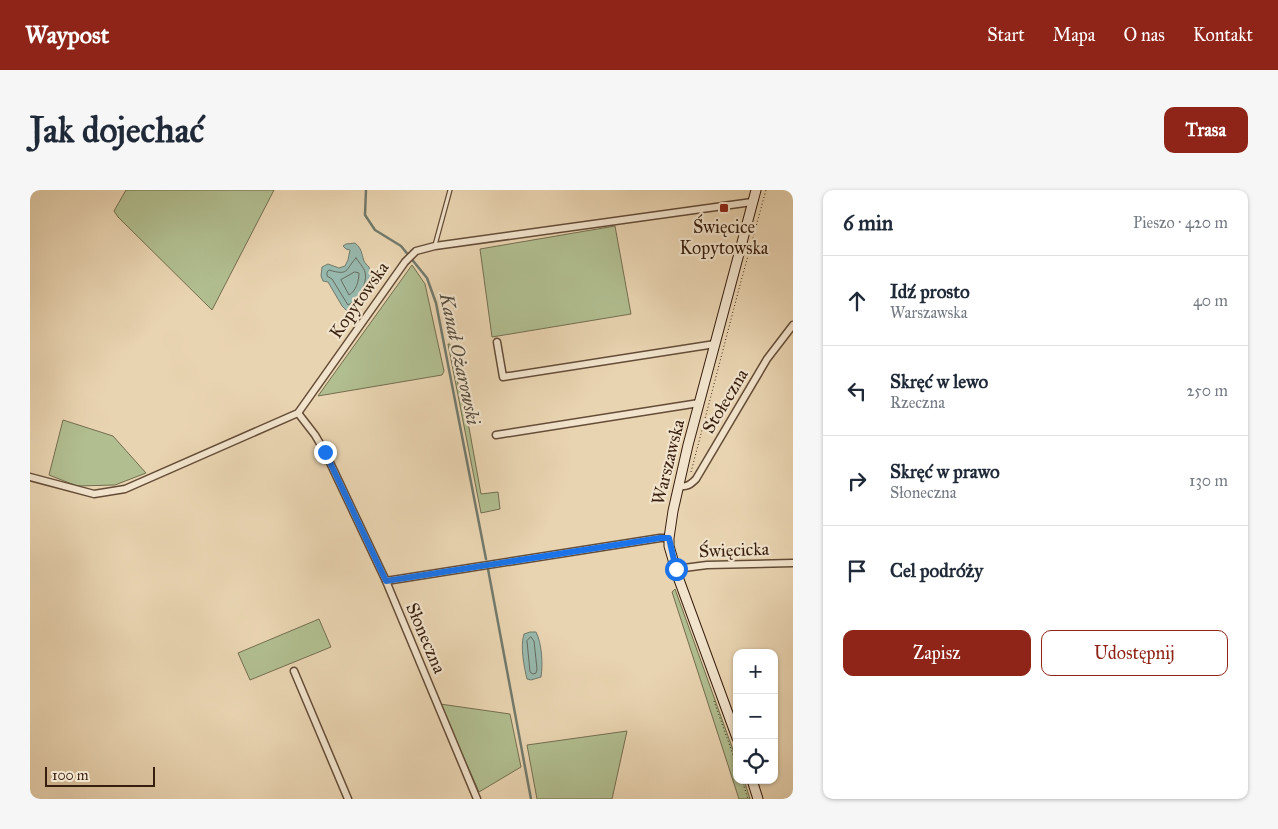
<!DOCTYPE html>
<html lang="pl">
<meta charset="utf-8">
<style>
:root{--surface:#fff;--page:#f6f6f7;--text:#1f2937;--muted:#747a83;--line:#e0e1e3;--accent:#8f2418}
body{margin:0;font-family:"IM FELL Great Primer",serif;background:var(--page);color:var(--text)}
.controls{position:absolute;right:15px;bottom:15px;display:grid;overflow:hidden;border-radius:10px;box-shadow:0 1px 4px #0004}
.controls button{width:45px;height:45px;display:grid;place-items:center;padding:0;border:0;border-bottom:1px solid var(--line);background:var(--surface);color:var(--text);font:25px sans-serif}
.scale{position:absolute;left:15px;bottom:12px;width:110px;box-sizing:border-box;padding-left:5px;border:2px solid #371e0e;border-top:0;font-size:14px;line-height:18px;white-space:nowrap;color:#371e0e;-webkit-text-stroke:4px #f1e3cc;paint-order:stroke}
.stop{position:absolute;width:15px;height:15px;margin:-11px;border:4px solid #1a73e8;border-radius:50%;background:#fff}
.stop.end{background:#1a73e8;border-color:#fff;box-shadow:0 1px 5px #0008}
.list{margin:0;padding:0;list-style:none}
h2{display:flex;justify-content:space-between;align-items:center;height:65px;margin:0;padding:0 20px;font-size:21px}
h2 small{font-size:16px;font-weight:400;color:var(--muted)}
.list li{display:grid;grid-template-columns:32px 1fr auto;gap:15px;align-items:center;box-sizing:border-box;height:90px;padding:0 20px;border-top:1px solid var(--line)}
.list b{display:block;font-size:19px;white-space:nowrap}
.list p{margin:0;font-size:16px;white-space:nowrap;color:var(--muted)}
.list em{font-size:16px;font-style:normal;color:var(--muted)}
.actions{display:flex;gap:10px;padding:15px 20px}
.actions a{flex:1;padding:11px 0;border:1px solid var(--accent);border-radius:10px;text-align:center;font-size:18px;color:var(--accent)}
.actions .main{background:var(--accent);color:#fff}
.icon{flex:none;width:28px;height:28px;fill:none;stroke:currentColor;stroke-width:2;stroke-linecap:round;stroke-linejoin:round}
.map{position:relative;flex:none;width:763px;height:609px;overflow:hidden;border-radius:10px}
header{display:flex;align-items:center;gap:30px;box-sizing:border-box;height:70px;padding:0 25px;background:var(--accent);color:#fff}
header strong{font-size:24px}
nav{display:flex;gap:28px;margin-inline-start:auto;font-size:18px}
.intro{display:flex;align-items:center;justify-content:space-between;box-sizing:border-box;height:120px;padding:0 30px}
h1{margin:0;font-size:35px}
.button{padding:12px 22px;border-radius:10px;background:var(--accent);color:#fff;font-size:18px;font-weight:700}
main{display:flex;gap:30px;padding:0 30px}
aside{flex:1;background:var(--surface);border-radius:10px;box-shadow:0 1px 4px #0004}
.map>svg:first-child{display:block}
.green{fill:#b1be90;stroke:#746e4f}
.water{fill:#97b8ad;stroke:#717a6d}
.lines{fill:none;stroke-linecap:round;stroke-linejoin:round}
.shore{stroke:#676b5e;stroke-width:1}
.stream{stroke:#717a6d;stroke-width:2.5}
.lane-casing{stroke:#644c37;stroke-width:5.5}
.street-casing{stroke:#644c37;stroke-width:9}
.secondary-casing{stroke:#371e0e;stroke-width:11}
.path{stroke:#371e0e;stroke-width:1;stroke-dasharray:1 2.5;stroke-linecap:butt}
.lane{stroke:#f1e3cc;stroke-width:3}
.street{stroke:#f1e3cc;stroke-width:6}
.secondary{stroke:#f1e3cc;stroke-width:9}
.route{stroke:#1a73e8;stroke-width:6}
.poi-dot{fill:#8f2418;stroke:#f1e3cc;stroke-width:2}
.labels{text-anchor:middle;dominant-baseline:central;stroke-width:4.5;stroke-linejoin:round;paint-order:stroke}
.poi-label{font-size:18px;fill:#371e0e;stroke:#f1e3cc}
.street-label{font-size:18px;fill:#371e0e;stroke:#f1e3cc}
.water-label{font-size:19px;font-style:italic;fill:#544c3e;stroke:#f1e3cc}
</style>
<header>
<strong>Waypost</strong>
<nav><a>Start</a><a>Mapa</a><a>O nas</a><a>Kontakt</a></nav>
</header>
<div class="intro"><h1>Jak dojechać</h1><a class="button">Trasa</a></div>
<main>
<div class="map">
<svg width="763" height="609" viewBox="0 0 763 609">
<rect width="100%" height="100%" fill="#e9d4b1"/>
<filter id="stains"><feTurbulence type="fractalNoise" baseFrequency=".004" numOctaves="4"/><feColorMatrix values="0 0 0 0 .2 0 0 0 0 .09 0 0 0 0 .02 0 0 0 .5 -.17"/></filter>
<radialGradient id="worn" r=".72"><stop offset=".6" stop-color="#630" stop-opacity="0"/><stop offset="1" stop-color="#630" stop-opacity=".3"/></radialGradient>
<g class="green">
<polygon points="96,0 244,0 182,120 88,27 84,21"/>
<polygon points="585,36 601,124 462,147 450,59"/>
<polygon points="382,75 395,94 414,181 412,185 288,206"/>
<polygon points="418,154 420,154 429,199 432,199 451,304 468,302 470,319 451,323"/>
<polygon points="33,230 83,246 116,283 85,295 47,296 19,285"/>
<polygon points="645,399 707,571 707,590 714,590 720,609 709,609 642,402"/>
<polygon points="289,429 301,457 220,490 208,463"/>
<polygon points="410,514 480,524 491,577 449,602"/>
<polygon points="597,541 582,609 507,609 497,555"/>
</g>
<g class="water">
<path d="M325,53C332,59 331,62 334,71C335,73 337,75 339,77C347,91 329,114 318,122L312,116L298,92L293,91L291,86L292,77L298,74L309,78L315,76L318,70L320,60L316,59L313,56L316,54Z"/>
<path d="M500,442H506C512,454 513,474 511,487L501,490L497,489C494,477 490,456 494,444Z"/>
</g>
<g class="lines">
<g class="shore">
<path d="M326,68C328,71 334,78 335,82C338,93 328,110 318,115L302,89L297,86V82L299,80C319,86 315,80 326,68Z"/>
<path d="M325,82L329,83C329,91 326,101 319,105L311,90Z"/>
<polygon points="501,447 504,451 507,479 506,483 503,484 500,482 497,451"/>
</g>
<g class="stream">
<polyline points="336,0 335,25 345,40 371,56 397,88 406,113 456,369"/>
<polyline points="458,379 501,609"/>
</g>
<g class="lane-casing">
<polyline id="lane" points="405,55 420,0"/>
</g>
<g class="street-casing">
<g id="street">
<polyline points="467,152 473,187 685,154"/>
<polyline points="268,223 285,245 295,262 356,391 447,609"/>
<polyline points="466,245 669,213"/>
<polyline points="0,287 64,304 95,299 268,223 375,72 386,61 405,56 722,12"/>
<path d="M649,296C657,297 660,295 666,289L737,169L763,135"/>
<polyline points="646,379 677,375 763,373"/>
<polyline points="356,391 630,348 639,348"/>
<polyline points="264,481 318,609"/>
</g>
</g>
<g class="secondary-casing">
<g id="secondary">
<polyline points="707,548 648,387 639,356 639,348 643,321 658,255 726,0"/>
<polyline points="722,590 728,609"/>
</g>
</g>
<g class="path">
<polyline points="661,282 710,95 736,0"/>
<polyline points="684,511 707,576"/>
<polyline points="712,590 718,609"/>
</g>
<use href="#lane" class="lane"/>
<use href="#street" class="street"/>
<use href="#secondary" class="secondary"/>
</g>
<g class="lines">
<polyline class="route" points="295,262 356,391 630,348 639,348 646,379"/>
</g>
<rect class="poi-dot" x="689" y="13" width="10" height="10" rx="2.5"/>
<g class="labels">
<g class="poi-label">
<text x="694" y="37">Święcice<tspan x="694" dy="21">Kopytowska</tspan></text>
</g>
<g class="street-label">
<text transform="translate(329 110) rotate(-55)">Kopytowska</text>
<text transform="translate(695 211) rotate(-59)">Stołeczna</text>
<text transform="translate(638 272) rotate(-76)">Warszawska</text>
<text transform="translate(704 360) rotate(-2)">Święcicka</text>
<text transform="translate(396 448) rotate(67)">Słoneczna</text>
</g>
<g class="water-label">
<text transform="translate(430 169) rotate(78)">Kanał Ożarowski</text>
</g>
</g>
<rect width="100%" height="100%" filter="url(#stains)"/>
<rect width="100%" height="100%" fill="url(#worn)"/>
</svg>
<div class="controls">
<button>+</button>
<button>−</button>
<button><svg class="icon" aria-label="locate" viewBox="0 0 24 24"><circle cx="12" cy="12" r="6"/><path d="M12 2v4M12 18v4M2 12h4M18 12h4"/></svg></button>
</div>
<div class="scale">100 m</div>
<div class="stop" style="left:646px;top:379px"></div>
<div class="stop end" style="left:295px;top:262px"></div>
</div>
<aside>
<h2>6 min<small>Pieszo · 420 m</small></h2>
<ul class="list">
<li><svg class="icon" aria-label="ahead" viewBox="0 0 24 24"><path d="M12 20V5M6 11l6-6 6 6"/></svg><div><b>Idź prosto</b><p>Warszawska</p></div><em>40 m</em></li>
<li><svg class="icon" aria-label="left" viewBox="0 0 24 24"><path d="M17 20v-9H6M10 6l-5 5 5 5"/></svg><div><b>Skręć w lewo</b><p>Rzeczna</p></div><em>250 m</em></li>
<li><svg class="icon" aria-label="right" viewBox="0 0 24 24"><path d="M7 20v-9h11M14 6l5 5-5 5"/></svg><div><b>Skręć w prawo</b><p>Słoneczna</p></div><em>130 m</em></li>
<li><svg class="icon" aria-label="arrive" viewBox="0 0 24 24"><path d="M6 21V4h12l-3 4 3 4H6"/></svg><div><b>Cel podróży</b></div></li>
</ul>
<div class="actions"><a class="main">Zapisz</a><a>Udostępnij</a></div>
</aside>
</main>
